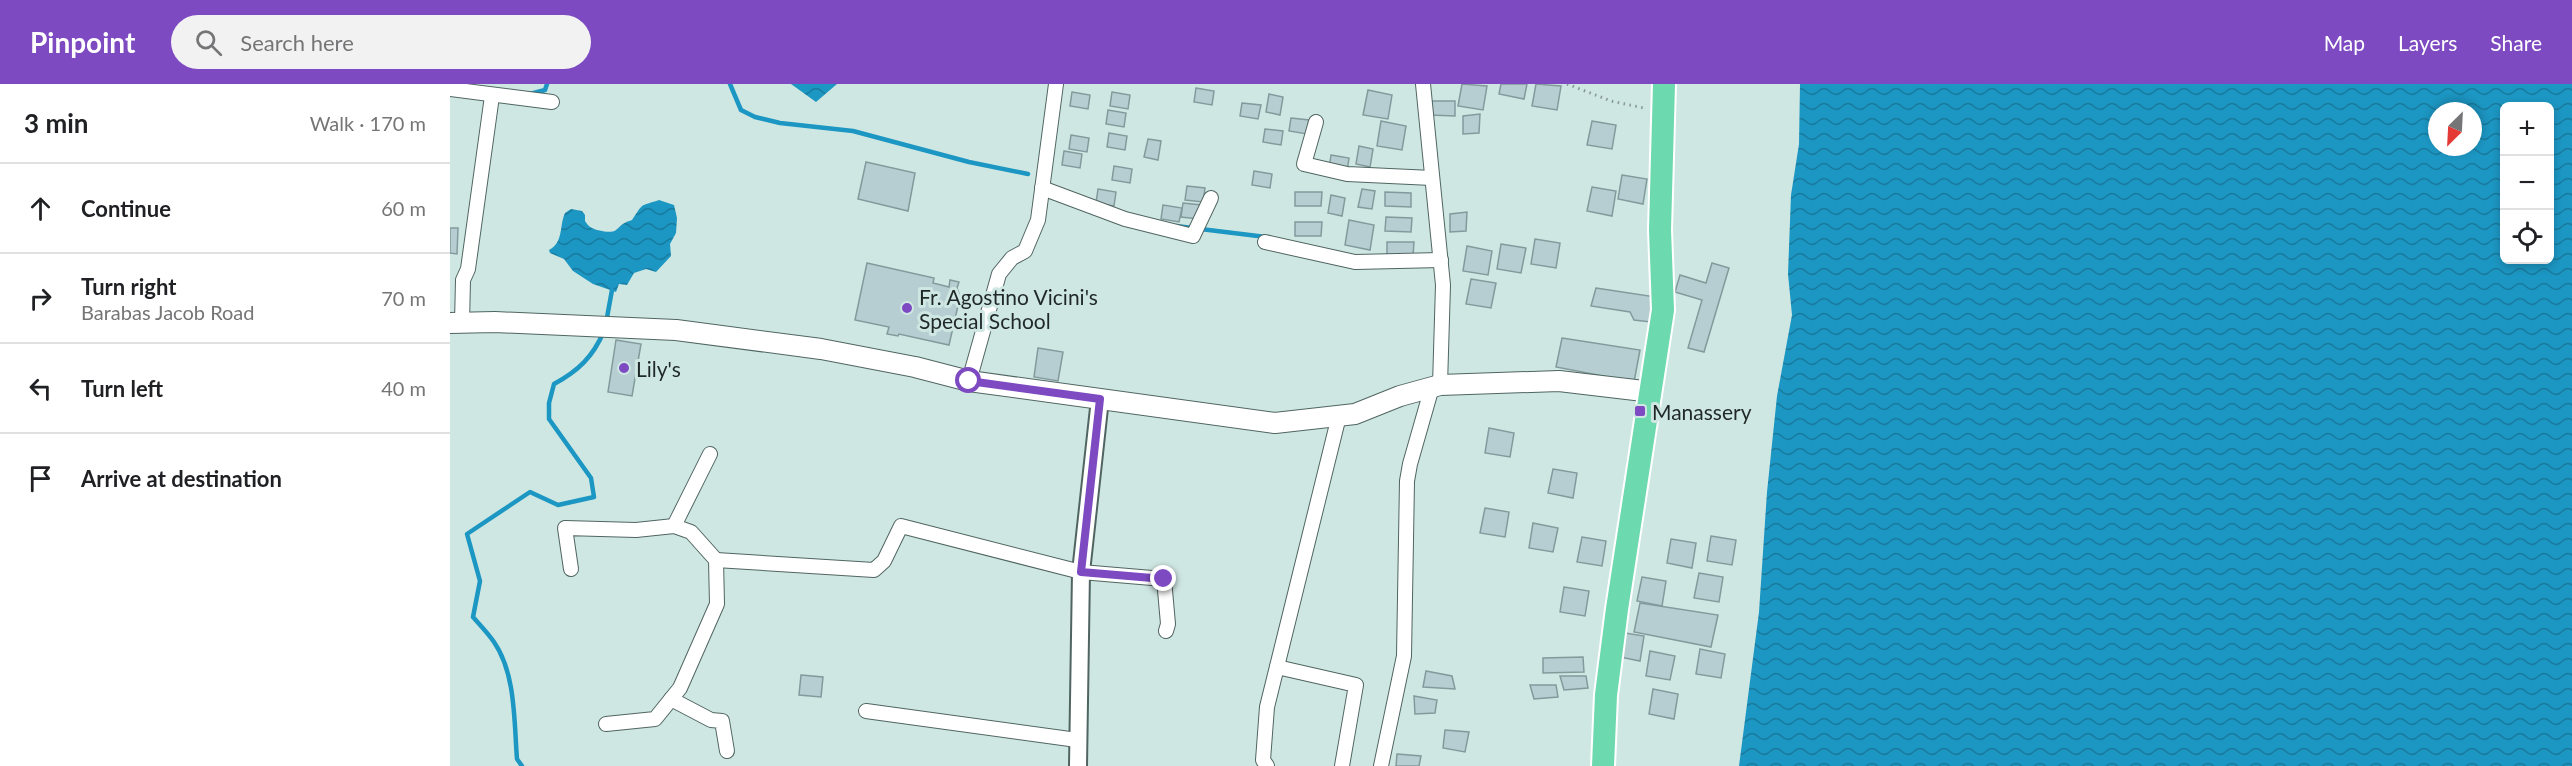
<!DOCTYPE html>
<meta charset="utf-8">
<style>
:root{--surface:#fff;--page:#f2f2f2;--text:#202124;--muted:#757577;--line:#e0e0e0;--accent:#7d4ac2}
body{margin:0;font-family:Lato,sans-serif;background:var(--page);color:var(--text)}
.controls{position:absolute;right:18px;top:18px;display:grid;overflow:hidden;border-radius:9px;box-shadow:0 3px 9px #0003}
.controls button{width:54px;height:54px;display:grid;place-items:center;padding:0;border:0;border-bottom:2px solid var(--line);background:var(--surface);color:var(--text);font:30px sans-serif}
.compass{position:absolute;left:1978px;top:18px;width:54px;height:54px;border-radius:50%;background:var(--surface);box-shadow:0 3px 9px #0003;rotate:204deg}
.stop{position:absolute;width:18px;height:18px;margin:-14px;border:4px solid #7d4ac2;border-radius:50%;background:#fff}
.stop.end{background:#7d4ac2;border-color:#fff;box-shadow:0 2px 6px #0008}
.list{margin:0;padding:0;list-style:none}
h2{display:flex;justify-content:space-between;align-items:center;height:78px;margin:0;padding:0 24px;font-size:26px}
h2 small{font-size:20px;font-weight:400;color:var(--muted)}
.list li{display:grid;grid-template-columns:39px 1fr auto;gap:18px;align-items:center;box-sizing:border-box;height:90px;padding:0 24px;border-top:2px solid var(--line)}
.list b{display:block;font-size:22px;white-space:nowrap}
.list p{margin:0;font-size:20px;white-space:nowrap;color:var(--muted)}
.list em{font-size:20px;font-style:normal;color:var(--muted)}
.icon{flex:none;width:33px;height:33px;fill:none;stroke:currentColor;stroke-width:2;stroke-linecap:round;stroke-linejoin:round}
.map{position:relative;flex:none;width:2122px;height:682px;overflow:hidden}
header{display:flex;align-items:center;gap:36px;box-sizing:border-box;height:84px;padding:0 30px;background:var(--accent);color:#fff}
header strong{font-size:28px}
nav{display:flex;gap:33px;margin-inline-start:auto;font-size:21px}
.search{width:420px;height:54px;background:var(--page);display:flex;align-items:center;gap:15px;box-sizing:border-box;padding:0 21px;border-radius:33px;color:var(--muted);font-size:22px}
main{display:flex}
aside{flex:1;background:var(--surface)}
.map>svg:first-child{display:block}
.water{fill:url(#water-waves);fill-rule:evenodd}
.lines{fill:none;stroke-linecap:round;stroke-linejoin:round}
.stream{stroke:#1c96c2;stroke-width:4.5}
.building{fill:#b6ced1;stroke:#839a9d;stroke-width:1.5}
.minor-casing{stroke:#506561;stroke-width:16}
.tertiary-casing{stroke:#506561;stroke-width:20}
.secondary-casing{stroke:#506561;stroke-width:22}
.primary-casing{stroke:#fff;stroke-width:26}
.path{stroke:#869794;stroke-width:3;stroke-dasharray:1.5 4.5;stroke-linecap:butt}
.minor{stroke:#fff;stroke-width:14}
.tertiary{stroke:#fff;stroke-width:16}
.secondary{stroke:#fff;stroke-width:20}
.primary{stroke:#6dd9af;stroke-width:22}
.route{stroke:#7d4ac2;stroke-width:8}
.poi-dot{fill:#7d4ac2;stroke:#cfe7e2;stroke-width:2}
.labels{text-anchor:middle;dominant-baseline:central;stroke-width:6;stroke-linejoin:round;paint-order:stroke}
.poi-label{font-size:21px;fill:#1f2826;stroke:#cfe7e2;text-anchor:start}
</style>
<header>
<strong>Pinpoint</strong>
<div class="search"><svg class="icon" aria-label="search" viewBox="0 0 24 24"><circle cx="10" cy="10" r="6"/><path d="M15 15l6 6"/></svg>Search here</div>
<nav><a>Map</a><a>Layers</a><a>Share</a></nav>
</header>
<main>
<aside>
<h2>3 min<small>Walk · 170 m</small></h2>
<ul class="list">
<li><svg class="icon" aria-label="ahead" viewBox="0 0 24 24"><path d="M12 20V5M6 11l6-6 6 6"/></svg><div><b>Continue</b></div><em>60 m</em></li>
<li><svg class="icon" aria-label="right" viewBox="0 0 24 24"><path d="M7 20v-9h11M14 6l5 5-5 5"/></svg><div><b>Turn right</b><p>Barabas Jacob Road</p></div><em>70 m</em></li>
<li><svg class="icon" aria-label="left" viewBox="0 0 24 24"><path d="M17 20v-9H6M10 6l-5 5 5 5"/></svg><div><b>Turn left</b></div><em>40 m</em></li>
<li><svg class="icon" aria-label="arrive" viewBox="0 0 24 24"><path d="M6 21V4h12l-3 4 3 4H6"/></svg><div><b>Arrive at destination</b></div></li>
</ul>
</aside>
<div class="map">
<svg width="2122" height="682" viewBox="0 0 2122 682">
<defs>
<pattern id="water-waves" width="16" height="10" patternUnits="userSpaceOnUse" patternTransform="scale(1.5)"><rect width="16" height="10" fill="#1c96c2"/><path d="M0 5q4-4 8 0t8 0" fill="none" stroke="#187a9d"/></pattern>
</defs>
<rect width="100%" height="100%" fill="#cfe7e2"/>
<g class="water">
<polygon points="341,0 387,0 366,18"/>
<path d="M1350,0H2122V682H1289L1309,528L1317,408L1327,312L1342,231L1338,190L1341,111L1349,60ZM2100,22V176H2054V22ZM1987,27H2023V63H1987Z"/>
<path d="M209,116L224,121L227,134L226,149L220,160L221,172L206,188L196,185L184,189L177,201L169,200L166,208L143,200L123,187L114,175L100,169L99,166C114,158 109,142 115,129L121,125L132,127L135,131V137C139,143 141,144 147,146C173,152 162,142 182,136C195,117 189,123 209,116Z"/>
</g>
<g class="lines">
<g class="stream">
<polyline points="280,0 291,26 305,33 330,39 403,47 519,78 578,90"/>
<polyline points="80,10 95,6 97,0"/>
<polyline points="726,142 816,153"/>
<polyline points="156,239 162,206"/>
<path d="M72,682L67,675C64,638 66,590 44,558C38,549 30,541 23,533L30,497L17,450L80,408L108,421L144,413L141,394L99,335V319L104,300C128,287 143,273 154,247"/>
</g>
</g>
<g class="building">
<polygon points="1012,0 1037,2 1033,26 1008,22"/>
<polygon points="1051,0 1077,0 1074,15 1049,10"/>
<polygon points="1086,0 1111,2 1107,26 1082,22"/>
<polygon points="746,4 764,7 762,21 744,18"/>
<polygon points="918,6 942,11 938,35 913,31"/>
<polygon points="622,8 640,11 638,25 620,22"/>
<polygon points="662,8 680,11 678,25 660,22"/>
<polygon points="819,10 833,13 830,31 816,28"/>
<polygon points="979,17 1005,17 1005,32 979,31"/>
<polygon points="792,19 811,21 808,35 790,32"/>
<polygon points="658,26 676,29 674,43 656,40"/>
<polygon points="1030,30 1029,49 1013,50 1013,32"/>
<polygon points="841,34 859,36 857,50 839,47"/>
<polygon points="931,37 956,42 952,66 927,62"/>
<polygon points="1142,37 1166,41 1162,65 1137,61"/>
<polygon points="815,45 833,47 831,61 813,58"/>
<polygon points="659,49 677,52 675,66 657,63"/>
<polygon points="621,51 639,54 637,68 619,65"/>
<polygon points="698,55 711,57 708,76 694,73"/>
<polygon points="909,62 923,65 920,83 906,80"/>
<polygon points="614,67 632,70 630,84 612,81"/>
<polygon points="881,71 899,74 897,88 879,85"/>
<polygon points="416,78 465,89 458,127 408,115"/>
<polygon points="664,82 682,85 680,99 662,96"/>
<polygon points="804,87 822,90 820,104 802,101"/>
<polygon points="1172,91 1197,95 1193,120 1168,115"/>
<polygon points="737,102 755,104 753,118 735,116"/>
<polygon points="1142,103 1166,107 1162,132 1137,127"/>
<polygon points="648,105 666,108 664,122 646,119"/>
<polygon points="912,105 925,107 922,125 908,123"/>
<polygon points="845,108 872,108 871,122 845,122"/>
<polygon points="935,108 961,109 961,123 935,122"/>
<polygon points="881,111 895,114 892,132 878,129"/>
<polygon points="733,119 752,121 749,135 731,133"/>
<polygon points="713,121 732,124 729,138 711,135"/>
<polygon points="1017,128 1016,147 1000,148 1000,130"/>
<polygon points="936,133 962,134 961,148 935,147"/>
<polygon points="899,136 924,141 920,166 895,161"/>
<polygon points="845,138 872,138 871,152 845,152"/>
<polygon points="0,144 8,144 7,170 0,169"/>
<polygon points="1085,155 1110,159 1106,184 1081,180"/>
<polygon points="937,158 964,158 963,172 937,172"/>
<polygon points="1051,160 1076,164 1071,189 1047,185"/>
<polygon points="1017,162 1042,167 1038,191 1013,187"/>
<polygon points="417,179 484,194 483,199 499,203 500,196 509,198 507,204 510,213 499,261 449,250 448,252 437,250 439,243 405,236"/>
<polygon points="1262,179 1279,184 1254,268 1238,264 1252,216 1225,208 1230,191 1256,199"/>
<polygon points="1021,195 1046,199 1041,224 1016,220"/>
<polygon points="1146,204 1206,213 1201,238 1184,236 1180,228 1141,222"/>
<polygon points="1112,254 1190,266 1184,298 1106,283"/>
<polygon points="166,256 191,260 182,312 158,308"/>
<polygon points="588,264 613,268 608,297 584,293"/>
<polygon points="1039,344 1064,349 1060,373 1035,369"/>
<polygon points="1103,385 1127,389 1123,414 1098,409"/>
<polygon points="1035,424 1059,428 1055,453 1030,449"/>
<polygon points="1083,439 1108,444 1103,468 1079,464"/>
<polygon points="1261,452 1286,456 1282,481 1257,477"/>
<polygon points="1132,453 1156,457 1152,482 1127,478"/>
<polygon points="1221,455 1246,459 1242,484 1217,479"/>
<polygon points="1249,489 1273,493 1269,518 1244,514"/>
<polygon points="1192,493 1216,497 1212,522 1187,517"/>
<polygon points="1114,503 1139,507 1135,532 1110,528"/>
<polygon points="1190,519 1268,531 1261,563 1184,548"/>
<polygon points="1169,548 1194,552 1190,577 1165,572"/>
<polygon points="1250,565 1275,570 1271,594 1246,590"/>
<polygon points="1200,567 1225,572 1220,596 1196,592"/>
<polygon points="1133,573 1134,588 1093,589 1093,574"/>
<polygon points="976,587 1002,592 1005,605 973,603"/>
<polygon points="351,591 373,593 371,613 349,611"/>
<polygon points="1110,592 1136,592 1138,604 1114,606"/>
<polygon points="1080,601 1106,601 1108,613 1084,615"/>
<polygon points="1203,605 1228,610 1224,635 1199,630"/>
<polygon points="964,612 987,616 985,629 965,630"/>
<polygon points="995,646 1019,648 1015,668 993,664"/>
<polygon points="947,670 971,672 969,682 946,682"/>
</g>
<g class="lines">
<g class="minor-casing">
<g id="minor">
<polyline points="973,0 993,201 990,301"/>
<polyline points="0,5 102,18"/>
<polyline points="866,38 854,80 897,90 982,94"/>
<polyline points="592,104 675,135 743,152 761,114"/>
<polyline points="815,158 905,178 991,176"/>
<polyline points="12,239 13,196 18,185 42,12"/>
<polyline points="519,297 549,190 562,174 575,167 588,136 606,0"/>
<polyline points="224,442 260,370"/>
<polyline points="266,476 424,486 434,477 451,442 631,488 714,495 718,540 716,547"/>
<polyline points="121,485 115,444 186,446 224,442 241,448 266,476 267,520 230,604 205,635 156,640"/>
<polyline points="827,583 906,601 892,682"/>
<polyline points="221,615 261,636 272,637 277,667"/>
<polyline points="416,627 627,656"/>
<polyline points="817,682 813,676 817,623 889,332"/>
<polyline points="931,682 954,572 957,397 960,380 982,303"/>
</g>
</g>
<g class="tertiary-casing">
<polyline id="tertiary" points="628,682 631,488 650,315"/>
</g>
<g class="secondary-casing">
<polyline id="secondary" points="0,239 45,238 226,246 371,265 465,283 519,297 825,339 905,330 950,312 990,301 1109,297 1202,308"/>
</g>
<g class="primary-casing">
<polyline id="primary" points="1153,682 1156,611 1167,525 1213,226 1210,146 1214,0"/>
</g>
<polyline class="path" points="1117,0 1161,17 1194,24"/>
<use href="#minor" class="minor"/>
<use href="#tertiary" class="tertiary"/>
<use href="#secondary" class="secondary"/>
<use href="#primary" class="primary"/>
</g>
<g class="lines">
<polyline class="route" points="519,297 650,315 631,488 714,495"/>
</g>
<g class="poi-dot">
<circle cx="457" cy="224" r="6"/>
<circle cx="174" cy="284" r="6"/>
<rect x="1184" y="321" width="12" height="12" rx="3"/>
</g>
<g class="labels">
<g class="poi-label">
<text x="469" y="212">Fr. Agostino Vicini's<tspan x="469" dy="24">Special School</tspan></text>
<text x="186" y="284">Lily's</text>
<text x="1202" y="327">Manassery</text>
</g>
</g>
</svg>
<div class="controls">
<button>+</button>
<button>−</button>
<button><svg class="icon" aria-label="locate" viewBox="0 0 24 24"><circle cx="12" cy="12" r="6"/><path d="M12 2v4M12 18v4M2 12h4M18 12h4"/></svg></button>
</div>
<svg class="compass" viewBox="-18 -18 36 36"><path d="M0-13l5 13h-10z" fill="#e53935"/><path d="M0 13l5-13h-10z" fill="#757577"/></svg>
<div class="stop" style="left:519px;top:297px"></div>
<div class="stop end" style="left:714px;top:495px"></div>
</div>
</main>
